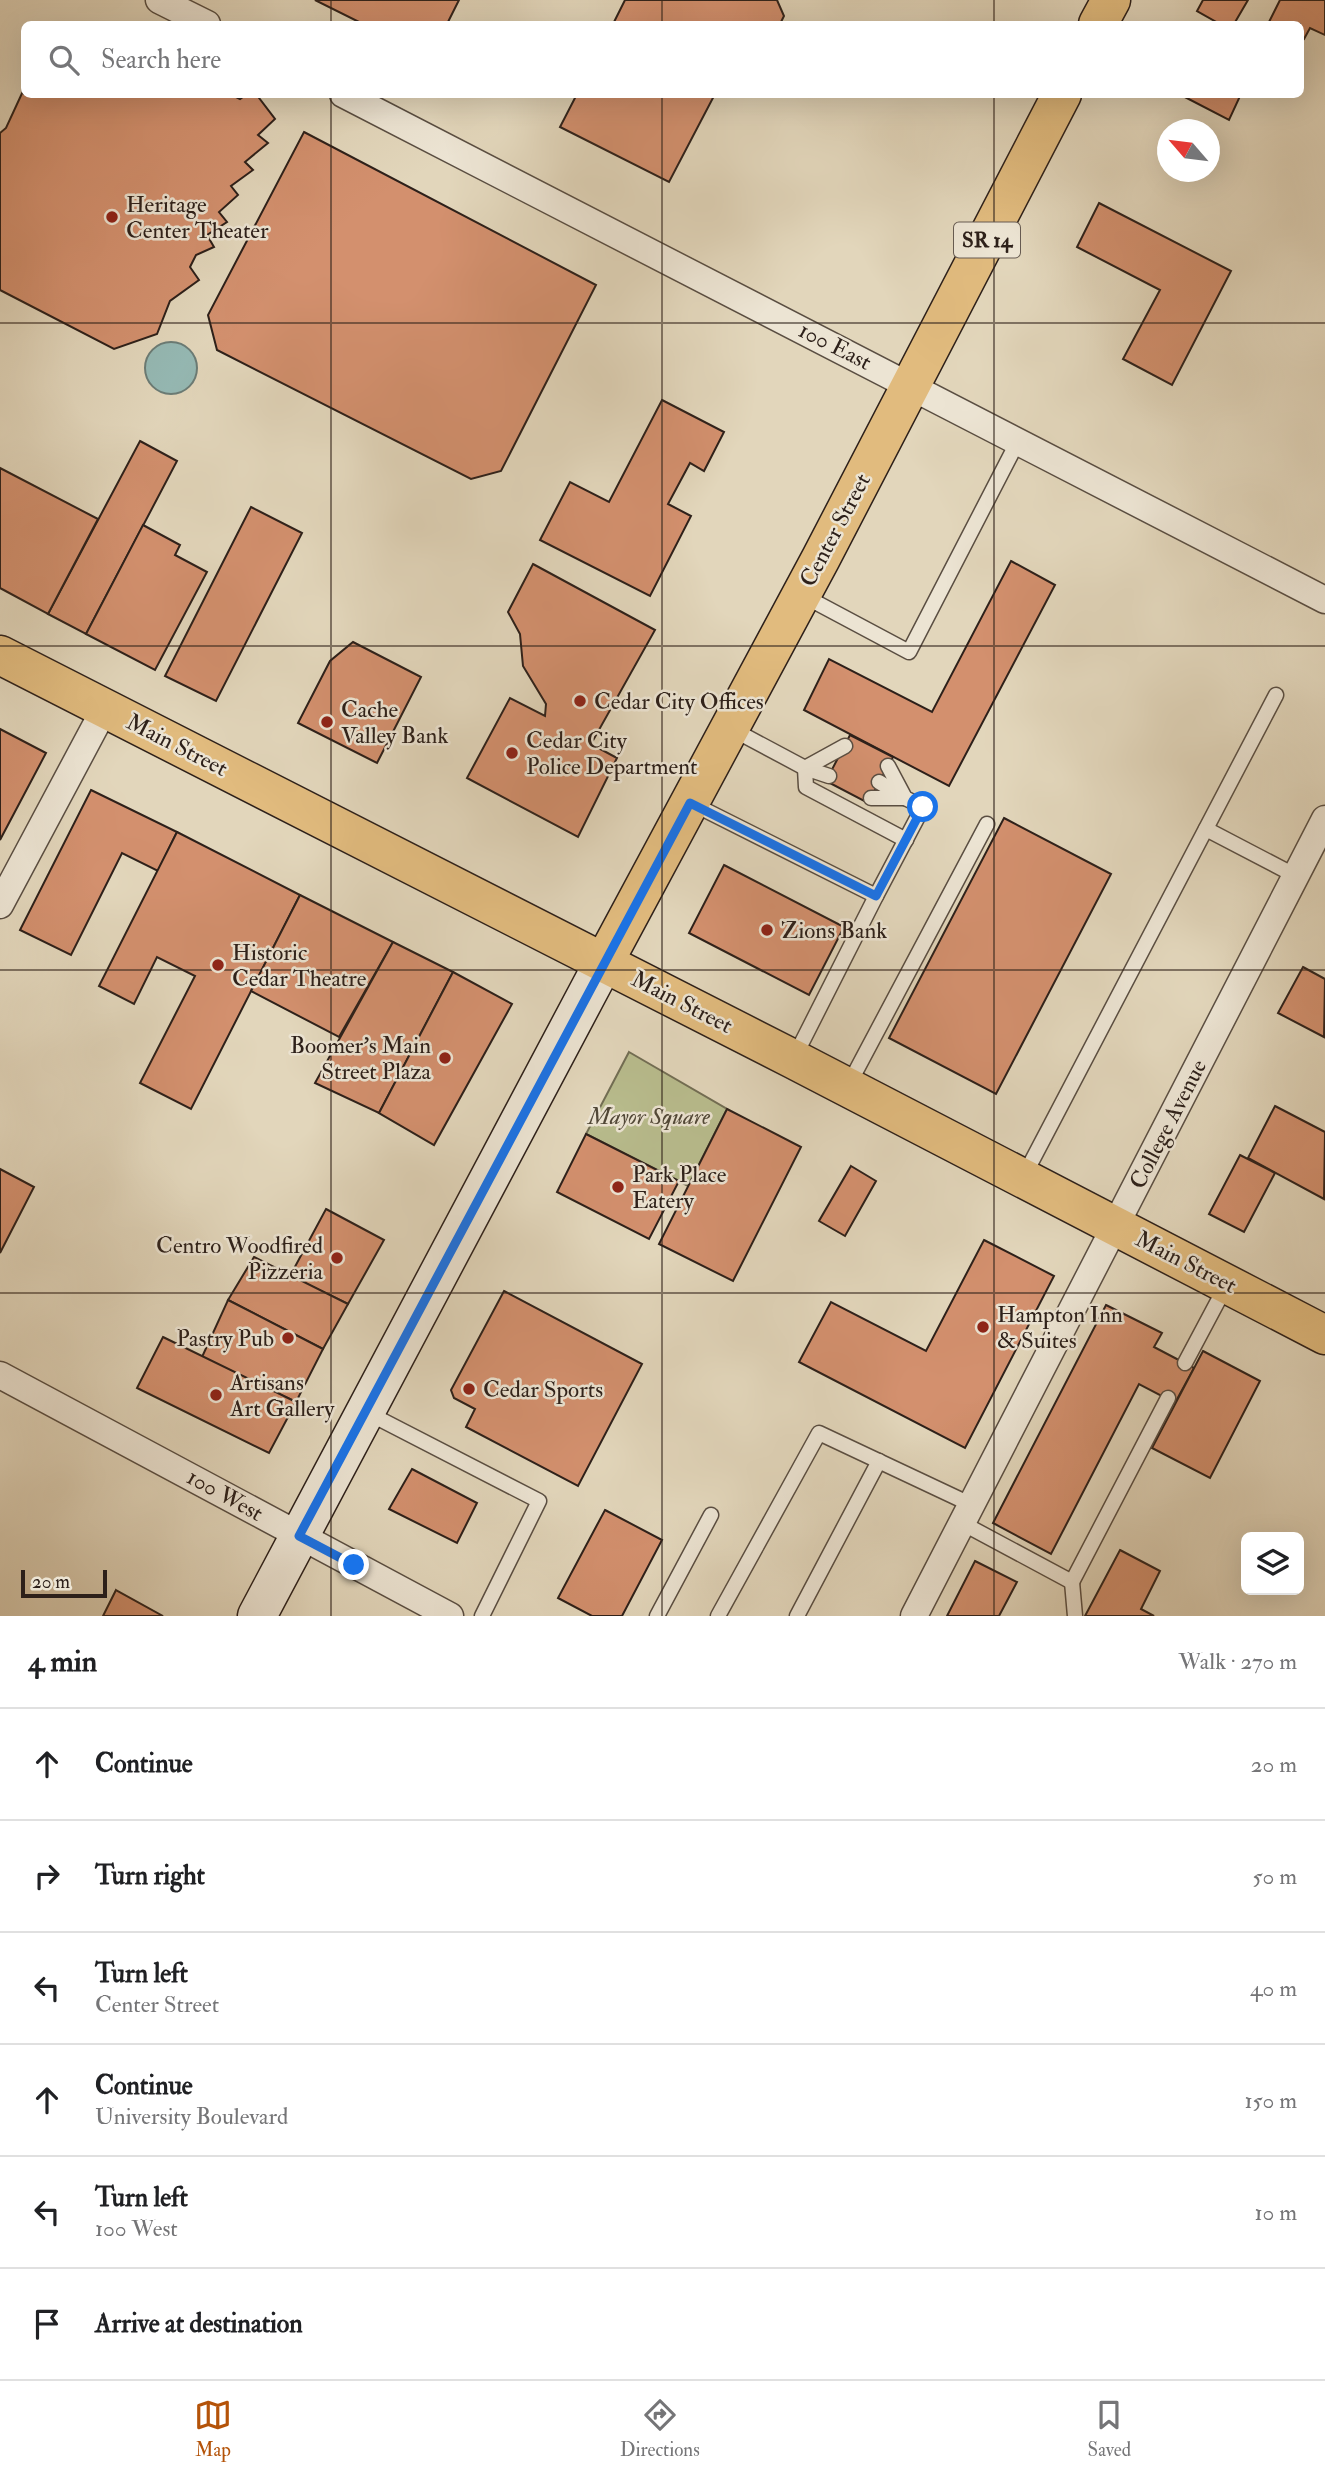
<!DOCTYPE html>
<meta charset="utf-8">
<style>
:root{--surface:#fff;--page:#f6f6f6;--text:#202124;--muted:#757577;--line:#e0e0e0;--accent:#b45309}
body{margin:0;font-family:"IM FELL Double Pica",serif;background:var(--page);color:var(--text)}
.controls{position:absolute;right:21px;bottom:21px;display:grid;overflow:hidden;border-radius:10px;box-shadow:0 7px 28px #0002}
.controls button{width:63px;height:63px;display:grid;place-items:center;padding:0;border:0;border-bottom:2px solid var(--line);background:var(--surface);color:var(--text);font:35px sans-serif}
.compass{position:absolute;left:1157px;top:119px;width:63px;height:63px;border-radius:50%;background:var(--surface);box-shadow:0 7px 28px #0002;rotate:298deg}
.scale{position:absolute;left:21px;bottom:18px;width:86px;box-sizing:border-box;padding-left:7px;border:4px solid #2d201a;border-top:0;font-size:19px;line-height:24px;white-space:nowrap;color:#2d201a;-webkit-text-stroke:5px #ece4d3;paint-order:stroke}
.stop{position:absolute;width:21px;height:21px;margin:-16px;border:5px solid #1a73e8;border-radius:50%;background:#fff}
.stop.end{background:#1a73e8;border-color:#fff;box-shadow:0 2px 7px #0008}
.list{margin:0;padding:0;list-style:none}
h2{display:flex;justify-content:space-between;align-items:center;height:91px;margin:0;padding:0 28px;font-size:30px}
h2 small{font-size:23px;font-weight:400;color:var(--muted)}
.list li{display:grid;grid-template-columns:46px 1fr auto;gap:21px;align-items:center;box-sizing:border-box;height:112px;padding:0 28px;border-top:2px solid var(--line)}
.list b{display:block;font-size:26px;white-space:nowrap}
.list p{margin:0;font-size:23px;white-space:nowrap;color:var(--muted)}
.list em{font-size:23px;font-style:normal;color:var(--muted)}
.icon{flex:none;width:38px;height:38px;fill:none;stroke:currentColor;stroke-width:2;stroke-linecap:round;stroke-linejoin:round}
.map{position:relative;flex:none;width:1325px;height:1616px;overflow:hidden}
.search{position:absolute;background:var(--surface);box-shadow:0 7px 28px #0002;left:21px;right:21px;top:21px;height:77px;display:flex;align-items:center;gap:18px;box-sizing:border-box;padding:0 24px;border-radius:10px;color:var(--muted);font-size:26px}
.sheet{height:763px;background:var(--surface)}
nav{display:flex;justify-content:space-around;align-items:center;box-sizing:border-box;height:98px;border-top:2px solid var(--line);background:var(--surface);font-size:19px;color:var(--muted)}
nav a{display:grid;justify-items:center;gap:4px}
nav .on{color:var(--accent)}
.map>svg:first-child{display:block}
.green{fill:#b8bc8d;stroke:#726e54;stroke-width:2}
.water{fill:#95b9b4;stroke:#6b7c76;stroke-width:2}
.building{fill:#d3906e;stroke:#2d201a;stroke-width:2}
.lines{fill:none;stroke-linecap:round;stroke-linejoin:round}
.lane-casing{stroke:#5a4e42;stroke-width:17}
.street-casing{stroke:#5a4e42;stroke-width:29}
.secondary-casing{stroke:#2d201a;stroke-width:41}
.primary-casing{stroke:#2d201a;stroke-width:41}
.lane{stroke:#ece4d3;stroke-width:14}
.street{stroke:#ece4d3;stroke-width:26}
.secondary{stroke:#ece4d3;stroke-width:38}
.primary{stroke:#e1bb7e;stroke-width:38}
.route{stroke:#1a73e8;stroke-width:9}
.grid{fill:none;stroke:#2d201a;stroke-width:2;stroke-opacity:0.55}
.poi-dot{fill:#8f2418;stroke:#ece4d3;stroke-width:2.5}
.labels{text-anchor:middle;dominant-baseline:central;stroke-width:5;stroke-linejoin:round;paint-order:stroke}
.shield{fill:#ece4d3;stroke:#665b52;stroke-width:2}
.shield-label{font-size:21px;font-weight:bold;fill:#2d201a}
.poi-label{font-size:23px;fill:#2d201a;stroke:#ece4d3;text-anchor:start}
.street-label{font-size:23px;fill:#2d201a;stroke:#ece4d3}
.park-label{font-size:23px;font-style:italic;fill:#504737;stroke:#ece4d3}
</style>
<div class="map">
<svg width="1325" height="1616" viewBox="0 0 1325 1616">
<rect width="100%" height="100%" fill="#e2d6bb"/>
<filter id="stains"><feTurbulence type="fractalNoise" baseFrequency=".00286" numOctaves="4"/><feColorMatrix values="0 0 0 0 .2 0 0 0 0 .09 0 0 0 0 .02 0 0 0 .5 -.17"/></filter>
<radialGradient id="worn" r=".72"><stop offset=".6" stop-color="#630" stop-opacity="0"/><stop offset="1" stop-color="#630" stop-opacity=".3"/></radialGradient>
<polygon class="green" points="629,1052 727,1109 688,1186 586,1134"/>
<circle class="water" cx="171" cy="368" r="26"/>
<g class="building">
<polygon points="315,0 459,0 447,24 363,24"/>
<polygon points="625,0 777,0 784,16 780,24 613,24"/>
<polygon points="1203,0 1248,0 1234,24 1220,24 1197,11"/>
<polygon points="1280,0 1325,0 1325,35 1310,28 1304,39 1300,38 1300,24 1274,24 1269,22"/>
<polygon points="24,89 24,94 230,94 240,99 247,94 256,94 275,119 258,135 268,143 245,162 253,170 231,186 238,195 219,212 227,222 207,235 214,247 196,255 190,267 199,280 170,301 157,334 114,349 0,290 0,133 6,128"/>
<polygon points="577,94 715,94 669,182 560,127"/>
<polygon points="1179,94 1241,94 1229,120"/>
<polygon points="304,132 596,285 501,471 471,479 217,350 208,315"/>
<polygon points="1099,203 1231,271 1172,385 1123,359 1160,290 1077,247"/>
<polygon points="662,400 724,432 704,471 690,463 668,504 691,516 650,596 540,540 570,482 609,502"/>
<polygon points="140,441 177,461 86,634 48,614"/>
<polygon points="0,468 98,519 48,614 0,588"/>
<polygon points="251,507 302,533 216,701 165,676"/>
<polygon points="143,525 180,545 175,555 207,572 155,670 86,634"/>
<polygon points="1011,561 1055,585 949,786 804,710 829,659 932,712"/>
<polygon points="533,564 655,630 591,744 617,758 578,837 467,778 510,698 545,716 546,704 523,666 520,634 508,612"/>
<polygon points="353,642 421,677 377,763 298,723 330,661"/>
<polygon points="0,729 46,753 0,840"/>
<polygon points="850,735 893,757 868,803 826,781"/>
<polygon points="91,790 177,832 158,871 122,853 71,955 20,930"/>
<polygon points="1004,818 1111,874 996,1094 889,1038"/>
<polygon points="177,832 300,895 191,1109 140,1083 195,976 157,957 134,1004 99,986"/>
<polygon points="724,865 844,927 809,995 689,933"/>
<polygon points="300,895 393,942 339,1037 251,991"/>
<polygon points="393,942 453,972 379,1113 315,1083"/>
<polygon points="1303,967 1325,979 1324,1037 1278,1013"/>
<polygon points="453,972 512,1004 434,1145 379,1113"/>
<polygon points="1275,1106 1325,1132 1324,1199 1248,1158"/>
<polygon points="727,1109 801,1147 733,1281 659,1244"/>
<polygon points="586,1134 679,1181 649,1239 557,1192"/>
<polygon points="1240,1155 1275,1173 1244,1232 1209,1214"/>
<polygon points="851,1166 876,1181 845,1236 819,1221"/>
<polygon points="0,1169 34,1187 0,1253"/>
<polygon points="326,1209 384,1240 348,1304 290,1276"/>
<polygon points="984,1240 1054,1276 965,1448 799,1362 831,1302 926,1351"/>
<polygon points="254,1257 348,1304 323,1349 228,1300"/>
<polygon points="504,1291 642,1364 578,1486 466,1427 475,1409 454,1398 451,1390"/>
<polygon points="228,1300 323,1349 296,1402 202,1357"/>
<polygon points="1106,1305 1162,1333 1154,1347 1194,1368 1175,1403 1139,1384 1051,1554 993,1523"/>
<polygon points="163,1337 296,1402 269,1453 137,1388"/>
<polygon points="1203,1351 1260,1381 1210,1478 1152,1448"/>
<polygon points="412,1469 477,1503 457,1543 389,1509"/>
<polygon points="605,1510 662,1540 622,1616 592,1616 558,1598"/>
<polygon points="1120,1550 1160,1571 1141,1609 1154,1616 1085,1616"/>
<polygon points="975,1561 1017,1582 999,1616 947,1616"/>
<polygon points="116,1590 163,1616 103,1616"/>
</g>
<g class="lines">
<g class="lane-casing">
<g id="lane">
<polyline points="802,595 909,652 1018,441"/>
<polyline points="732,729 805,768 845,746"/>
<polyline points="805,768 806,787 906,840"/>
<polyline points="805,768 829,776"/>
<polyline points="879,782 904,797"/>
<polyline points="871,798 905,798"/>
<polyline points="691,803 876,896 923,807 905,798 888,766"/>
<polyline points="1206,829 1296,876"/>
<polyline points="794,1058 876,896"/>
<polyline points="848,1086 987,824"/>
<polyline points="1024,1176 1276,695"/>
<polyline points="1185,1363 1227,1284"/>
<polyline points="368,1413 539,1501 482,1616"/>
<polyline points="962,1523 1072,1582 1168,1398"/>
<polyline points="1072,1582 1075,1616"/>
<polyline points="657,1616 711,1515"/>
<polyline points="718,1616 819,1433 972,1505"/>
<polyline points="797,1616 879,1461"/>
</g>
</g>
<g class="street-casing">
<g id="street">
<polyline points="159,0 207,24"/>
<polyline points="343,94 1325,600"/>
<polyline points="0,905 105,708"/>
<polyline points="0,1375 450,1616"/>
<polyline points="914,1616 1325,819"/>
</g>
</g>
<g class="secondary-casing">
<polyline id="secondary" points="257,1616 604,962"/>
</g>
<g class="primary-casing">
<g id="primary">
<polyline points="1098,24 1111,0"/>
<polyline points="0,655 793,1059 1325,1335"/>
<polyline points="604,962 821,558 1062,94"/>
</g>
</g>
<use href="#lane" class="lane"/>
<use href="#street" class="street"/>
<use href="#secondary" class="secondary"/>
<use href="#primary" class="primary"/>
</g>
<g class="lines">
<polyline class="route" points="354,1565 299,1536 690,803 876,896 923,807"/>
</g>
<path class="grid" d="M331,0V24M662,0V24M994,0V24M331,94V1616M662,94V1616M994,94V1616M0,323H1325M0,646H1325M0,970H1325M0,1293H1325"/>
<g class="poi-dot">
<circle cx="112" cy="217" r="7"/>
<circle cx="580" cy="701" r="7"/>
<circle cx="327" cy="722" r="7"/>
<circle cx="512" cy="753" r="7"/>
<circle cx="767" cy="930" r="7"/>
<circle cx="218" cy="965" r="7"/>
<circle cx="445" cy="1058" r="7"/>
<circle cx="618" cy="1187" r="7"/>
<circle cx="337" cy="1258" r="7"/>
<circle cx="983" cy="1327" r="7"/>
<circle cx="288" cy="1338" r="7"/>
<circle cx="469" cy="1389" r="7"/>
<circle cx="216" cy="1395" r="7"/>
</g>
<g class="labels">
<rect class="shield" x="954" y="222.5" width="66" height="35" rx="5"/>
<g class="shield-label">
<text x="987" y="240">SR 14</text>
</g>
<g class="poi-label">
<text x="126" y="204">Heritage<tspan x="126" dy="26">Center Theater</tspan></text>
<text x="594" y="701">Cedar City Offices</text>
<text x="341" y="709">Cache<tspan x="341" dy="26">Valley Bank</tspan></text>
<text x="526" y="740">Cedar City<tspan x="526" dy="26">Police Department</tspan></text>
<text x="781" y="930">Zions Bank</text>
<text x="232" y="952">Historic<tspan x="232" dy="26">Cedar Theatre</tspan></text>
<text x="431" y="1045" text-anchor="end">Boomer's Main<tspan x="431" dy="26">Street Plaza</tspan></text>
<text x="632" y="1174">Park Place<tspan x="632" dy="26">Eatery</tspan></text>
<text x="323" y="1245" text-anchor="end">Centro Woodfired<tspan x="323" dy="26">Pizzeria</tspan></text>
<text x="997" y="1314">Hampton Inn<tspan x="997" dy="26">&amp; Suites</tspan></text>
<text x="274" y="1338" text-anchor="end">Pastry Pub</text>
<text x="230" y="1382">Artisans<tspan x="230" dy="26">Art Gallery</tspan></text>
<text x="483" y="1389">Cedar Sports</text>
</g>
<g class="street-label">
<text transform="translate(835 346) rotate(27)">100 East</text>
<text transform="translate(835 530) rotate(-62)">Center Street</text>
<text transform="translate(177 745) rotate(27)">Main Street</text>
<text transform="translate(682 1002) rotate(27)">Main Street</text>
<text transform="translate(1168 1124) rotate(-63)">College Avenue</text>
<text transform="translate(1186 1262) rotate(27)">Main Street</text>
<text transform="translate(225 1495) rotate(29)">100 West</text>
</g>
<g class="park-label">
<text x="649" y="1116">Mayor Square</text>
</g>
</g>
<rect width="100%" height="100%" filter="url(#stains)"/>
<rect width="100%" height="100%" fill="url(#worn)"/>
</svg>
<div class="controls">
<button><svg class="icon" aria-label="layers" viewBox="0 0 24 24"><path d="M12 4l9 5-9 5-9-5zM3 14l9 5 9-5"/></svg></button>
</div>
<svg class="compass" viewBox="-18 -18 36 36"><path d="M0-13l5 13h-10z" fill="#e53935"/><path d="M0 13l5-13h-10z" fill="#757577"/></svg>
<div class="scale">20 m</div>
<div class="stop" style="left:923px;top:807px"></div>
<div class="stop end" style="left:354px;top:1565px"></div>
<div class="search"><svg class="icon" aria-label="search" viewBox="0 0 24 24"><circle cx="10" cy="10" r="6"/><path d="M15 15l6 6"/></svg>Search here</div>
</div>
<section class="sheet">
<h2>4 min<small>Walk · 270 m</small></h2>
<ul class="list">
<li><svg class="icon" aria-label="ahead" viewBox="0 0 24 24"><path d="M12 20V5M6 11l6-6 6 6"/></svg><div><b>Continue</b></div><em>20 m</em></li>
<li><svg class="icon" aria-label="right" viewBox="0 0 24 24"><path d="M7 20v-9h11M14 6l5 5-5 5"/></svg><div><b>Turn right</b></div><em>50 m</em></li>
<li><svg class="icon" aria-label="left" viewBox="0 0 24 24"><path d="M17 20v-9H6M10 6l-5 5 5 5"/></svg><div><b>Turn left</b><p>Center Street</p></div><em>40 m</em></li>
<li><svg class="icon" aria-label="ahead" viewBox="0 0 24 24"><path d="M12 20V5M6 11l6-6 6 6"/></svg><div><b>Continue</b><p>University Boulevard</p></div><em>150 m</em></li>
<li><svg class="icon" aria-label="left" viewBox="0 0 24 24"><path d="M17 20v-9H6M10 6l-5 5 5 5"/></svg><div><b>Turn left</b><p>100 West</p></div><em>10 m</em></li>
<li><svg class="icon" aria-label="arrive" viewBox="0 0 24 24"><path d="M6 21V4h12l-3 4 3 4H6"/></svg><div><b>Arrive at destination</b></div></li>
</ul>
</section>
<nav>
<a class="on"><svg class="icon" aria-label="map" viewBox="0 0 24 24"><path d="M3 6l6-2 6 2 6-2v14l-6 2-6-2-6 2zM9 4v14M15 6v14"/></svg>Map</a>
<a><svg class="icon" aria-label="directions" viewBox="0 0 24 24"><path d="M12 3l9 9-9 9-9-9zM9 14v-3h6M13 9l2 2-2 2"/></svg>Directions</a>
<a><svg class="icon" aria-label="saved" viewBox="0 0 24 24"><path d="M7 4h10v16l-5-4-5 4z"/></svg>Saved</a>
</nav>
